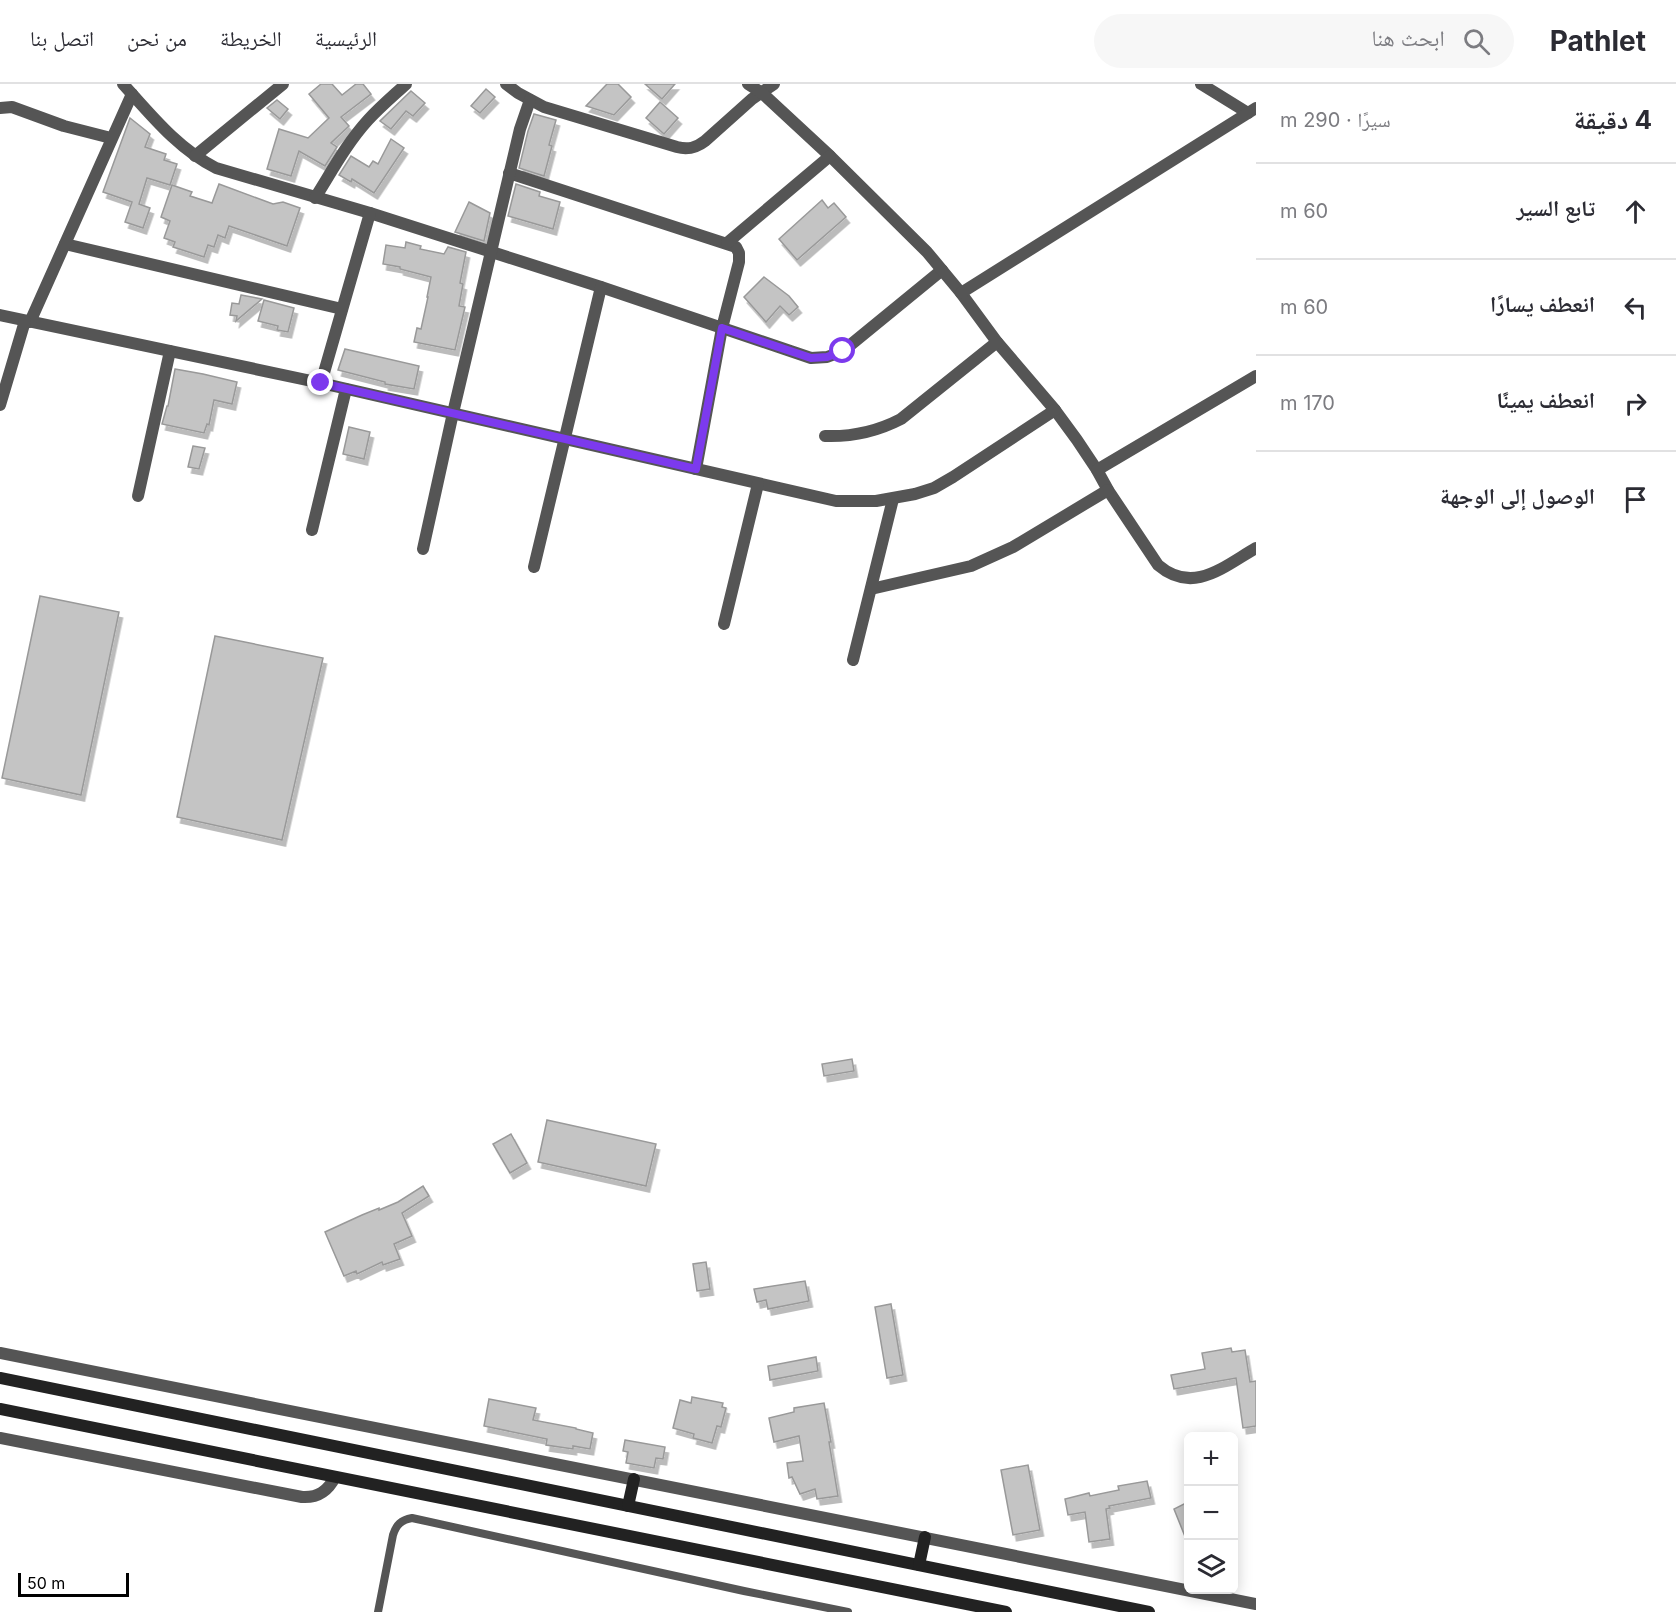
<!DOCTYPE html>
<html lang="ar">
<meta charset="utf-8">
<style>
:root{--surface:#fff;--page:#f7f7f7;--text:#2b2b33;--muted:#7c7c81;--line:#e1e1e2}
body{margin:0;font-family:Inter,"Noto Naskh Arabic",sans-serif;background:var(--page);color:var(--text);direction:rtl}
.controls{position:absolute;right:18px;bottom:18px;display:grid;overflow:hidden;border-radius:9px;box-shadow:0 3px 15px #0003}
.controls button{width:54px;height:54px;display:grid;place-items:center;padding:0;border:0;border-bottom:2px solid var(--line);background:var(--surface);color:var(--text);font:30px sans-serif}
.scale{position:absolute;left:18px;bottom:15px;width:111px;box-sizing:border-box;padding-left:6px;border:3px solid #000;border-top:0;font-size:16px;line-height:21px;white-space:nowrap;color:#000;-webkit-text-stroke:4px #fff;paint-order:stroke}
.stop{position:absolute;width:18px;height:18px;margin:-14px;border:4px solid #7c3aed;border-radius:50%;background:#fff}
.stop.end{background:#7c3aed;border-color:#fff;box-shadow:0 2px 6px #0008}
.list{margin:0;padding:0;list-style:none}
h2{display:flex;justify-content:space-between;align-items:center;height:78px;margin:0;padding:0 24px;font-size:26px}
h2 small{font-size:20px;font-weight:400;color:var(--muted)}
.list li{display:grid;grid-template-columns:39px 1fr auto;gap:18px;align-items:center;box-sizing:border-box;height:96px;padding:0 24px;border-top:2px solid var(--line)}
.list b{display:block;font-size:22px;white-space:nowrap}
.list em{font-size:20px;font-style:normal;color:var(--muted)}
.icon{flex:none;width:33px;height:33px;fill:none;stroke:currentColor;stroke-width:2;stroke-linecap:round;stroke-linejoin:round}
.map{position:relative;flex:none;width:1256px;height:1528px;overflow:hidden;direction:ltr}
header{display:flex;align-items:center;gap:36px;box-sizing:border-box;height:84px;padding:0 30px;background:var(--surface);border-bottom:2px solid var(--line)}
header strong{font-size:28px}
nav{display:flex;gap:33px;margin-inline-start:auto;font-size:21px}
.search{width:420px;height:54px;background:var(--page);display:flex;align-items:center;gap:15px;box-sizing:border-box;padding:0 21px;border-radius:33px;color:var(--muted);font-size:22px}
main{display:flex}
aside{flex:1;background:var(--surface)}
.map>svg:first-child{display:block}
.building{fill:#c4c4c4;stroke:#999;stroke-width:1.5;filter:url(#shadow)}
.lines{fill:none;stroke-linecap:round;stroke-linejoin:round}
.lane{stroke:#555;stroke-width:8}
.street{stroke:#555;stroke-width:12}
.secondary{stroke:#222;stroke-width:12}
.route{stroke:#7c3aed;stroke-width:8}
</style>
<header>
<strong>Pathlet</strong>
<div class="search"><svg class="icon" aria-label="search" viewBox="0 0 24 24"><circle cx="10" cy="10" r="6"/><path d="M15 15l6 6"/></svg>ابحث هنا</div>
<nav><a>الرئيسية</a><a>الخريطة</a><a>من نحن</a><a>اتصل بنا</a></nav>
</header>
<main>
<aside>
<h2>4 دقيقة<small>سيرًا · 290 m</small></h2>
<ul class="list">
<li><svg class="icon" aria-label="ahead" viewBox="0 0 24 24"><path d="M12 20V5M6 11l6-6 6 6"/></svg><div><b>تابع السير</b></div><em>60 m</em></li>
<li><svg class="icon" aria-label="left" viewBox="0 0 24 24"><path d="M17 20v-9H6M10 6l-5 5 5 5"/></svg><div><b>انعطف يسارًا</b></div><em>60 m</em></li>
<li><svg class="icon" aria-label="right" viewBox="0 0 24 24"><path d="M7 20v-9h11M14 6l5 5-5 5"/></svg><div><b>انعطف يمينًا</b></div><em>170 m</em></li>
<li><svg class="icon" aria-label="arrive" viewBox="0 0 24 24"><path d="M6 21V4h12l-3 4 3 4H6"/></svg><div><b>الوصول إلى الوجهة</b></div></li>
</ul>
</aside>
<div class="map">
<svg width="1256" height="1528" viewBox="0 0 1256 1528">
<defs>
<filter id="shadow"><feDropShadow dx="3.5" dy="6" stdDeviation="0" flood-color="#0004"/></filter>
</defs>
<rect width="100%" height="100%" fill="#fff"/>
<g class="building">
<polygon points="321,0 332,0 342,11 356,0 363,0 371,10 341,33 349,42 331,59 337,63 325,82 299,67 291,92 267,85 279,45 308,54 329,34 309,10"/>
<polygon points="607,0 618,0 631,13 614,31 586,22"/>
<polygon points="645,0 675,0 662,15"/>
<polygon points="486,5 495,13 480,29 471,22"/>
<polygon points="411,7 425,19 413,32 406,27 391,45 380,37"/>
<polygon points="277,16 288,25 280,35 267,24"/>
<polygon points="660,18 678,34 664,50 646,34"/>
<polygon points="534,30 556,36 549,61 552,62 544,92 519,84 528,47"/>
<polygon points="130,34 150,50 145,63 166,70 164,76 177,80 170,101 147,94 139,120 150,124 143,144 125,138 132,118 103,108"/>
<polygon points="391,55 404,64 374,109 352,95 351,98 339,91 351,72 369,83 373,77 378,80"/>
<polygon points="219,100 273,120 283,118 300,124 287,162 229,142 225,154 218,151 214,163 208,161 204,173 173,163 175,158 164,154 170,137 161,133 172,101 192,108 190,112 212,119"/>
<polygon points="516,100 540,108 539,112 560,118 553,145 508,132"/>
<polygon points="822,116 828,124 834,119 846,133 797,176 779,155"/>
<polygon points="469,118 490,129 484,157 455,148"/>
<polygon points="406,158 421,162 420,165 444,170 448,163 466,168 460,199 463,200 459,222 465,223 455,266 414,258 417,244 421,245 428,213 427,213 431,193 400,185 400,183 383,180 386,161 405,164"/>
<polygon points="764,193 789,212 798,223 789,231 780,222 766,238 744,213"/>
<polygon points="241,211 262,215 236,237 237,232 230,231 232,219 239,220"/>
<polygon points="264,216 294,224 288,248 277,246 278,242 258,237"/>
<polygon points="345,265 419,282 414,305 385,300 385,298 338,286"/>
<polygon points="175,285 203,290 237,298 232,320 214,316 209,341 207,340 204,349 162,340 167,322 168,322"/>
<polygon points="349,343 370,348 364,375 343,370"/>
<polygon points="193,362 205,364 199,385 188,383"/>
<polygon points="40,512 119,528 81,711 2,694"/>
<polygon points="215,552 323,574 282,756 177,733"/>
<polygon points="852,975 854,987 824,992 822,980"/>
<polygon points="547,1036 656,1060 646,1102 538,1078"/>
<polygon points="511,1050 527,1079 510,1089 493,1060"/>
<polygon points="423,1102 429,1112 402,1129 412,1152 394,1160 400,1175 383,1181 382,1178 357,1190 356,1187 344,1192 325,1148 362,1131 379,1124 379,1126 398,1118"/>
<polygon points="706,1178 710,1205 697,1207 693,1180"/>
<polygon points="805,1197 809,1217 768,1225 766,1216 757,1218 754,1205"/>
<polygon points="891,1220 903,1291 887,1294 875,1223"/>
<polygon points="1231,1264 1232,1268 1245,1266 1250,1298 1256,1297 1256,1342 1243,1344 1236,1294 1174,1305 1171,1291 1205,1285 1202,1269"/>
<polygon points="816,1273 818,1287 770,1296 768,1282"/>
<polygon points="692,1313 723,1319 722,1323 726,1324 721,1343 717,1342 712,1359 693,1354 694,1350 673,1344 680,1316 691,1319"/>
<polygon points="489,1315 536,1324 533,1336 576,1344 576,1345 593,1349 590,1365 573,1362 573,1365 546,1361 547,1355 484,1342"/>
<polygon points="824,1319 831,1358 829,1358 838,1412 817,1415 815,1405 800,1410 792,1393 789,1394 787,1379 803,1377 799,1352 774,1358 769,1334 794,1328 794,1324"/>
<polygon points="625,1356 665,1363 663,1375 656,1374 654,1384 626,1379 628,1368 623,1367"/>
<polygon points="1028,1381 1040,1446 1013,1451 1001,1386"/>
<polygon points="1147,1397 1151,1414 1109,1422 1110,1424 1106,1425 1110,1455 1089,1458 1085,1428 1068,1431 1065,1415 1089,1409 1090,1412 1119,1406 1118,1402"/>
<polygon points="1188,1418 1188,1460 1174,1425"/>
</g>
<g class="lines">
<path class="lane" d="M378,1528L393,1451C396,1441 401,1436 412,1434L744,1507L848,1528"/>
<g class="street">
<path d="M123,0C151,31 178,65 216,84L370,129L601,203L811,274L827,273L843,267L942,186"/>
<path d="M506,0L518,9L544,23L677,63C688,66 696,64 705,57L752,15L774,0"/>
<path d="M748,0L762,9L830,72L927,168L961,209L997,258L1055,326L1077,356L1097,386L1108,406L1158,481C1193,511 1223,483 1256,464"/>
<polyline points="1201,0 1248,29"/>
<polyline points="0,24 12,23 64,42 111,54"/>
<polyline points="195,72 283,0"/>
<polyline points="509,89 736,163 739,169 739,178 722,244 696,385"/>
<path d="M315,114C332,87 347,59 368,36C380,23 393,12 406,0"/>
<polyline points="727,159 830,72"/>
<polyline points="65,160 342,225"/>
<polyline points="961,209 1256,24"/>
<polyline points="0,231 321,299 836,417 876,417 915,410 934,404 953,393 1055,326"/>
<polyline points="30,238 132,10"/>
<polyline points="321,299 370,129"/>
<polyline points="0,321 25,237"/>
<path d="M825,352C853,353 876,348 901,335L997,258"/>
<polyline points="1097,386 1256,292"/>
<polyline points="138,412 170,267"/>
<polyline points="312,446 346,305"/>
<polyline points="423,465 453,329 520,45 530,16"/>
<polyline points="534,483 601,203"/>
<polyline points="871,505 971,482 1013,463 1108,406"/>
<polyline points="724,540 758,400"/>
<polyline points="853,576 893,415"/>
<polyline points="0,1269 1256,1520"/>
<path d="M0,1354L302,1413C318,1414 328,1407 335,1393"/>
</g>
<g class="secondary">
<polyline points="0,1294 1149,1528"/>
<polyline points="0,1325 1006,1528"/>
<polyline points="628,1422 634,1395"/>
<polyline points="919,1481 925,1453"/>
</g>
</g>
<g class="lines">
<polyline class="route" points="321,299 696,385 722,244 811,274 827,273 843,267"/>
</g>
</svg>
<div class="controls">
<button>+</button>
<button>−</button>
<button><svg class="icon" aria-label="layers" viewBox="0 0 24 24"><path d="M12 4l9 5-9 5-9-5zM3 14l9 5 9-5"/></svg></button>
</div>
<div class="scale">50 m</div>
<div class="stop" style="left:843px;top:267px"></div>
<div class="stop end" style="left:321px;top:299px"></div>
</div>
</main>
